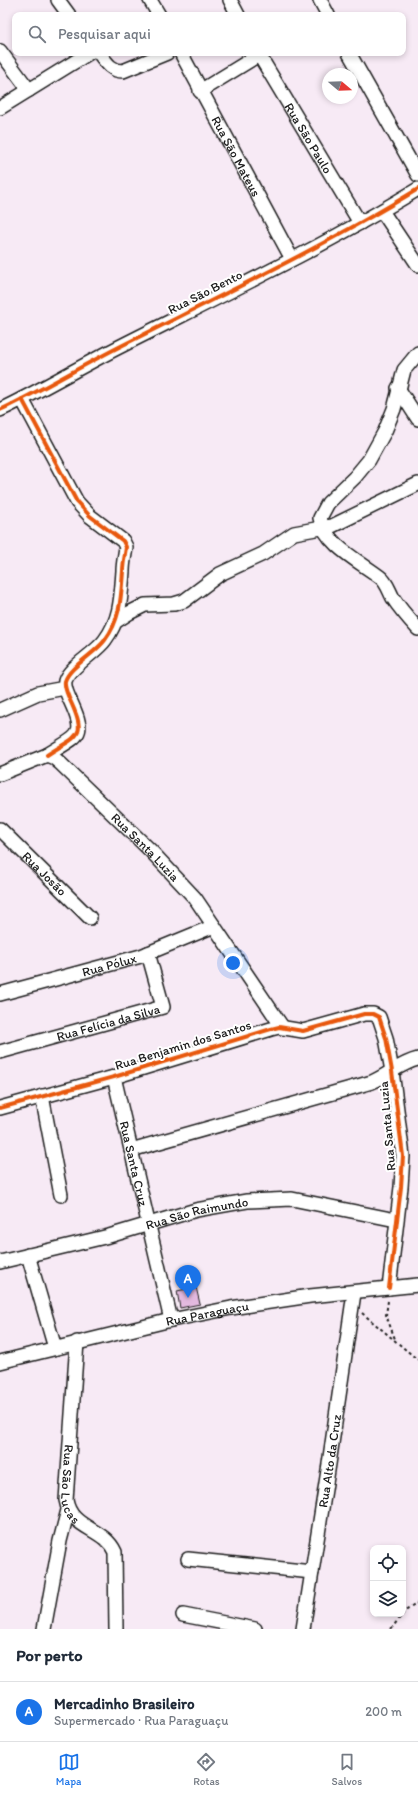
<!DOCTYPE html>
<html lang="pt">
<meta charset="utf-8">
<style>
:root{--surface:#fff;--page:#f6f6f7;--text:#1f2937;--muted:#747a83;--line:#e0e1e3;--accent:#1a73e8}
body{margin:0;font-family:Itim,sans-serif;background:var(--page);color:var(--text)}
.controls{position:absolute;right:12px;bottom:12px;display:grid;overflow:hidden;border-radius:8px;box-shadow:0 2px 6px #0003}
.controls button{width:36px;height:36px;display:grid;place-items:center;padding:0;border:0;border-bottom:1px solid var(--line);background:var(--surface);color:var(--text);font:20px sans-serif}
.compass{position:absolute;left:322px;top:68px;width:36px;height:36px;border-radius:50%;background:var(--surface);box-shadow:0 2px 6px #0003;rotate:109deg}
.you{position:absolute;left:233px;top:963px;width:14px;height:14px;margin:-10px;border:3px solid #fff;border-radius:50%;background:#1a73e8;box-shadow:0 0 0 6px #1a73e833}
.badge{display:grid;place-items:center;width:26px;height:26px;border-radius:50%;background:var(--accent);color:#fff;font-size:13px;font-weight:700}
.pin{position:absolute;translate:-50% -33px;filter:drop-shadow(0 1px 2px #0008)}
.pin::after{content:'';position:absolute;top:21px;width:14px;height:12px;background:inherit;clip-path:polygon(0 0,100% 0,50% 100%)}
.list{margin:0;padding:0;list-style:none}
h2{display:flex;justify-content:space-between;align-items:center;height:52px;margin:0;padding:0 16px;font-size:17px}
h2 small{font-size:13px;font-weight:400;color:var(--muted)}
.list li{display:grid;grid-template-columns:26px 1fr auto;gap:12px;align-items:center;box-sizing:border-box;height:60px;padding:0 16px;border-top:1px solid var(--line)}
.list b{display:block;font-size:15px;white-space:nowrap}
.list p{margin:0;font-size:13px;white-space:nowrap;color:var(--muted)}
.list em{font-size:13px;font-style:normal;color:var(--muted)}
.icon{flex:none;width:22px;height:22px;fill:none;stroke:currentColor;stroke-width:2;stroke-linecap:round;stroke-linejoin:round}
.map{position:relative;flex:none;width:418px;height:1629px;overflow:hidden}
.search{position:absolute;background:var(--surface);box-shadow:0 2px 6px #0003;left:12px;right:12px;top:12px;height:44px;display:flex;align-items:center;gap:10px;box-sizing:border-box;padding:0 14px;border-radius:8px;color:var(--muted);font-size:15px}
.sheet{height:112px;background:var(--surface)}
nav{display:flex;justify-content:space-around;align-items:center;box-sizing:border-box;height:56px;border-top:1px solid var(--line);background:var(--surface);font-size:11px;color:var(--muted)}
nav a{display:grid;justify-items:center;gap:2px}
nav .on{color:var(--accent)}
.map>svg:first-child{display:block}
.building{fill:#e3b9df;stroke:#1c1c1c}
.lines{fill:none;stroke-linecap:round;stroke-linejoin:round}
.minor-casing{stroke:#1c1c1c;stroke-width:16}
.path{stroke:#1c1c1c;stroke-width:2;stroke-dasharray:3 3;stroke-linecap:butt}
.minor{stroke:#fff;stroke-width:13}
.cycleway-casing{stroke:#fff;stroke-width:6}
.cycleway{stroke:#e8590c;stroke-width:4}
.labels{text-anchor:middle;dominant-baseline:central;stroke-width:4;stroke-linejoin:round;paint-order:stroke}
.street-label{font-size:13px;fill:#1c1c1c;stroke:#fff}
</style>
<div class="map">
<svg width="418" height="1629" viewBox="0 0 418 1629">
<rect width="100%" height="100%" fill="#f7eaf5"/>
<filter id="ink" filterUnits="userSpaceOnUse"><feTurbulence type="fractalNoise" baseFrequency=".025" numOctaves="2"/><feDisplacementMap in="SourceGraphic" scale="8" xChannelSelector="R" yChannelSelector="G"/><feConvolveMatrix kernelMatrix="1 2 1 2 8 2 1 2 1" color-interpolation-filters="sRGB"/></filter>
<g filter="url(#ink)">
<polygon class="building" points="196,1287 200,1304 180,1308 177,1291"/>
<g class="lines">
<g class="minor-casing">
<g id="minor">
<polyline points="58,0 69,15"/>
<polyline points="150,0 159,15"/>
<polyline points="230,0 238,15"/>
<polyline points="320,0 328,15"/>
<polyline points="0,51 29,90"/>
<path d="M99,53C106,62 111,71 123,71L167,53"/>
<path id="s1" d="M181,53L292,259"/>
<path id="s2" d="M258,53L360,223"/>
<polyline points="349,53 418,175"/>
<polyline points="200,91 262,53"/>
<polyline points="0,108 89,53"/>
<polyline points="382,211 418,265"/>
<path d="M418,353L404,370L394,409L385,431L369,460L355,477L328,503L320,518C325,545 361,562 380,577C387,582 389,591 393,598C400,609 409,619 418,629"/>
<polyline points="398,388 418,419"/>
<path d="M22,399L77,502L90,516L123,541L126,547C125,555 123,563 123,571C121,596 121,619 105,640C96,653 69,667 65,681C64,687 67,693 69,698C88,738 79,734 47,755"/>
<path d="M0,410C42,390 81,366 123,345C222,295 323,247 418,189"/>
<polyline points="115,622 129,613 145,605 174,604 184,601 220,574 263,554 294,533 332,526 418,484"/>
<polyline points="0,710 38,693 65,688"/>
<path id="s3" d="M0,774L47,755L54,758L60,763L151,851L195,898L283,1028"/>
<path id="s4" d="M0,829L90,918"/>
<path id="s5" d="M0,994L141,956L214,926"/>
<path id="s6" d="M0,1052L163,1007L148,953"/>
<path id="s7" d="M114,1077L171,1320"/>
<polyline points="42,1096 61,1195"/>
<polyline points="0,1108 114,1077 271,1029 279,1027 303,1031 364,1014 373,1014 379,1017 386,1038 392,1071 403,1156 401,1187 389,1288"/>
<path d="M131,1150L372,1082C388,1075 401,1063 418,1059"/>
<polyline points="28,1255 55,1348"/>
<path id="s8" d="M0,1262L109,1236L196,1210L247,1201L292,1199L396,1220"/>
<path id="s9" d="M77,1342L66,1500C71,1530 104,1527 115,1552L116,1629"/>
<path id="s10" d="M0,1362L171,1320L231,1308L310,1296L418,1285"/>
<polyline points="188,1559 312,1572"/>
<polyline points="183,1615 255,1629"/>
<polyline points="44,1629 60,1541 68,1510"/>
<path id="s11" d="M303,1629L329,1464L354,1293"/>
</g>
</g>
<g class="path">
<polyline points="388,1301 386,1315 395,1339"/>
<polyline points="362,1313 418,1360"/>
<polyline points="391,1629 405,1611 418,1603"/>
</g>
<use href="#minor" class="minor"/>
<g class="cycleway-casing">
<g id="cycleway">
<path d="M22,399L77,502L90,516L123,541L126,547C125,555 123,563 123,571C121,596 121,619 105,640C96,653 69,667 65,681C64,687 67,693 69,698C88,738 79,734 47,755"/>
<path d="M0,410C42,390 81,366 123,345C222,295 323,247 418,189"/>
<polyline points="0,1108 114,1077 271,1029 279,1027 303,1031 364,1014 373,1014 379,1017 386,1038 392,1071 403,1156 401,1187 389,1288"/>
</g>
</g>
<use href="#cycleway" class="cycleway"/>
</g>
</g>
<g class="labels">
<g class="street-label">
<text stroke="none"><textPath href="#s2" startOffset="99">Rua São Paulo</textPath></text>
<text stroke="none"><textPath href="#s1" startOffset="117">Rua São Mateus</textPath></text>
<text transform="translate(205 292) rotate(-27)">Rua São Bento</text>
<text stroke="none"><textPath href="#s3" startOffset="186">Rua Santa Luzia</textPath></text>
<text stroke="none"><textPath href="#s4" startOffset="63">Rua Josão</textPath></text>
<text stroke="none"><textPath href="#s5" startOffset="113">Rua Pólux</textPath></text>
<text stroke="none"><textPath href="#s6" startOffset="112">Rua Felícia da Silva</textPath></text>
<text transform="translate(183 1045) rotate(-17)">Rua Benjamin dos Santos</text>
<text transform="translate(387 1126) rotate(-95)">Rua Santa Luzia</text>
<text stroke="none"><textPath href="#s7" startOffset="89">Rua Santa Cruz</textPath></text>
<text stroke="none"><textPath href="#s8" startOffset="203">Rua São Raimundo</textPath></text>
<text stroke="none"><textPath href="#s10" startOffset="213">Rua Paraguaçu</textPath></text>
<text stroke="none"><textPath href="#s11" startOffset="170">Rua Alto da Cruz</textPath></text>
<text stroke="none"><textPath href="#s9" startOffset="143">Rua São Lucas</textPath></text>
</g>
</g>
</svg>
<div class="controls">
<button><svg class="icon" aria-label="locate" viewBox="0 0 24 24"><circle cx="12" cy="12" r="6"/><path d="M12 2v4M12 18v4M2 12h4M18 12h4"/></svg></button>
<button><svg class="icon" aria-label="layers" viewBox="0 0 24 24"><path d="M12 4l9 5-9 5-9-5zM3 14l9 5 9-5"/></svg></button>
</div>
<svg class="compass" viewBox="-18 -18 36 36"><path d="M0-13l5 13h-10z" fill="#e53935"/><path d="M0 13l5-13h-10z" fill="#747a83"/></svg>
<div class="you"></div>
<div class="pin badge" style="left:188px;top:1298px">A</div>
<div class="search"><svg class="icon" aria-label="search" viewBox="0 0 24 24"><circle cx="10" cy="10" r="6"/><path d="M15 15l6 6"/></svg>Pesquisar aqui</div>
</div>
<section class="sheet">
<h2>Por perto<small></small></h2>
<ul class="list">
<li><span class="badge">A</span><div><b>Mercadinho Brasileiro</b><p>Supermercado · Rua Paraguaçu</p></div><em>200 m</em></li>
</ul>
</section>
<nav>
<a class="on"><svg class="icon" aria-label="map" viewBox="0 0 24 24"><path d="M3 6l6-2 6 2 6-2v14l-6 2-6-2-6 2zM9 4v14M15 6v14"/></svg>Mapa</a>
<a><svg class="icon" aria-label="directions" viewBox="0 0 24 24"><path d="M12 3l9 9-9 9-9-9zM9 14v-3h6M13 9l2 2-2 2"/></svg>Rotas</a>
<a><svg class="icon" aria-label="saved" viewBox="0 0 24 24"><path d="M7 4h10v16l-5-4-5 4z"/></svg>Salvos</a>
</nav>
